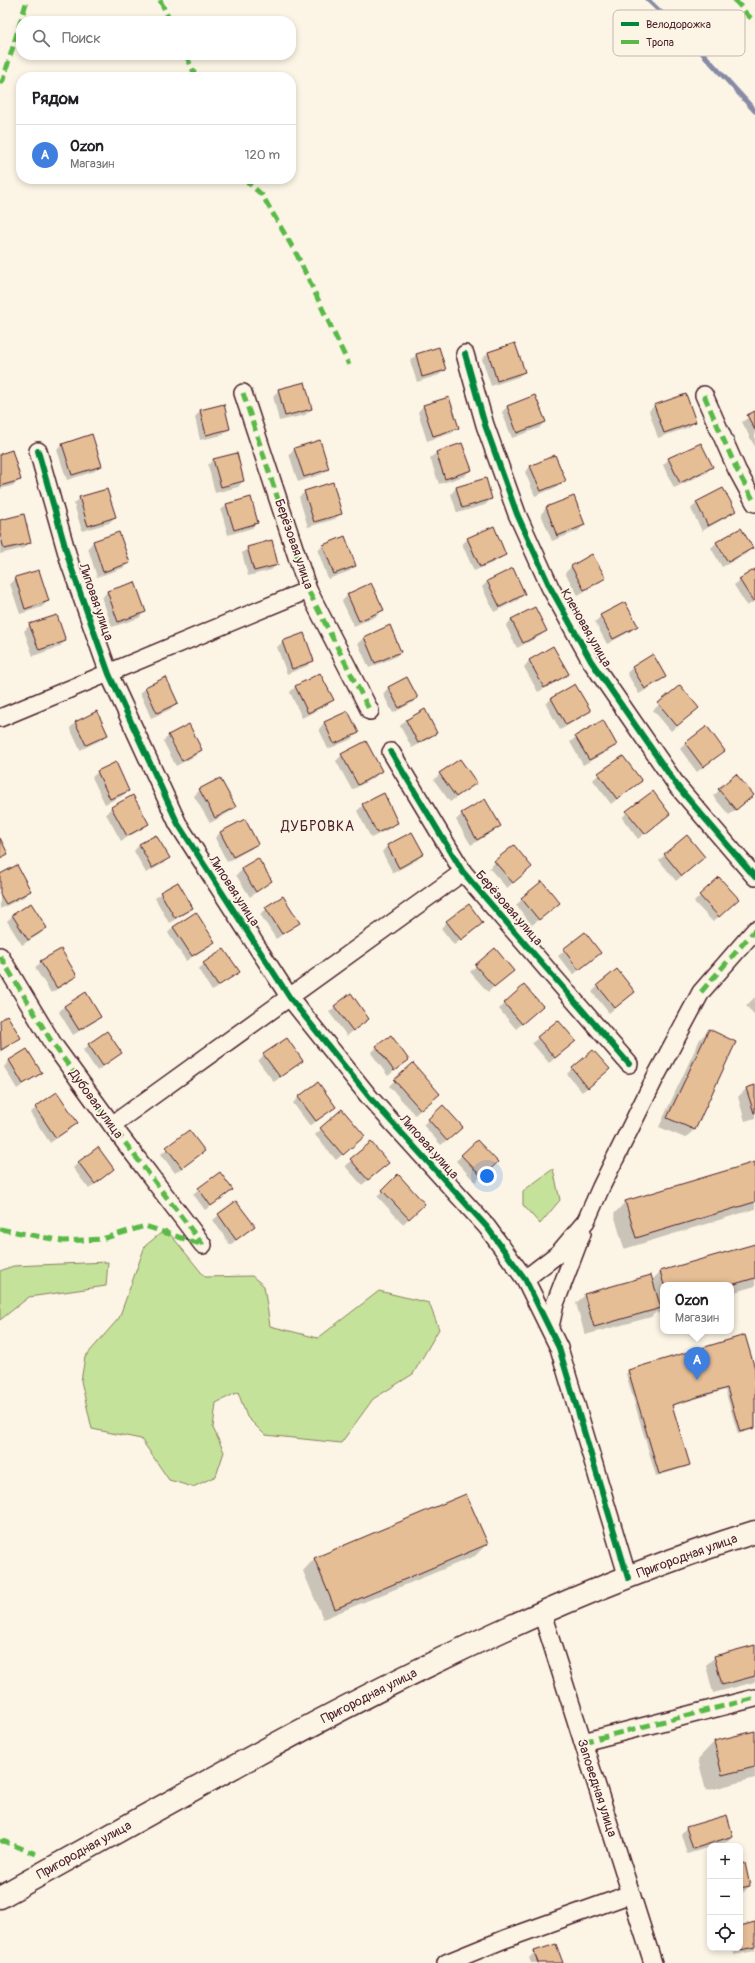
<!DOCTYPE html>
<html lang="ru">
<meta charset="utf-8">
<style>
:root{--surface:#fff;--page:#f2f2f2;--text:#202124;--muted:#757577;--line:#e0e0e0;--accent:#c8321e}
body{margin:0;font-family:Pangolin,sans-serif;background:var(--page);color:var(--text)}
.controls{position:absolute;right:12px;bottom:12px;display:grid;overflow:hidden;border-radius:8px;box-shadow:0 2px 6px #0003}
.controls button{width:36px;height:36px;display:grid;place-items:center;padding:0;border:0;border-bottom:1px solid var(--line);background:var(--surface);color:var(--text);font:20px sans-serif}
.you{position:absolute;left:487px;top:1176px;width:14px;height:14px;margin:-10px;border:3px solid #fff;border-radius:50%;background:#1a73e8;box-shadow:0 0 0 6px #1a73e833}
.badge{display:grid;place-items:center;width:26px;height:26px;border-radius:50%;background:var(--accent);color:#fff;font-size:13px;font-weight:700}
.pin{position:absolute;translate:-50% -33px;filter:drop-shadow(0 1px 2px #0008)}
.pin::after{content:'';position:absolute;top:21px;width:14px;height:12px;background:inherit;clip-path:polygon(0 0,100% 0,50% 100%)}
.popup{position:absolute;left:660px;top:1282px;width:74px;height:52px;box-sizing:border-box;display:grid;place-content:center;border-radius:8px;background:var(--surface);filter:drop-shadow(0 1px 3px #0005);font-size:13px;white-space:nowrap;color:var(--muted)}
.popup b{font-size:15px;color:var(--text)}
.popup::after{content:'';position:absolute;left:50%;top:100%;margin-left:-8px;border:8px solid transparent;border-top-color:var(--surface)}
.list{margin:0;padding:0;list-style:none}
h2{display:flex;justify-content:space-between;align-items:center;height:52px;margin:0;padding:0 16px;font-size:17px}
h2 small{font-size:13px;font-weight:400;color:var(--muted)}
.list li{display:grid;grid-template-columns:26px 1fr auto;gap:12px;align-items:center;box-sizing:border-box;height:60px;padding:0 16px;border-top:1px solid var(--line)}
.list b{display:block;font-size:15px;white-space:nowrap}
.list p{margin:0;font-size:13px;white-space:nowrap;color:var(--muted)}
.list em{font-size:13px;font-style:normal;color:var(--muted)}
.icon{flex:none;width:22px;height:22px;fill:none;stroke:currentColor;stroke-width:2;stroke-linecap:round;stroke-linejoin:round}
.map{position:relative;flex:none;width:755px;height:1963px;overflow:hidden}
.search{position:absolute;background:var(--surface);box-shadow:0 2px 6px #0003;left:16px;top:16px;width:280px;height:44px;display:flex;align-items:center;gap:10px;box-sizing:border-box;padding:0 14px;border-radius:16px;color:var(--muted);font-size:15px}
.panel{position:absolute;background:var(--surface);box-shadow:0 2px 6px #0003;left:16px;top:72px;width:280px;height:112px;border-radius:16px}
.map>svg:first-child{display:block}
.green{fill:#c5e29a;stroke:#888062}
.shadow{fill:#0003}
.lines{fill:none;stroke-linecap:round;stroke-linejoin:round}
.stream{stroke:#878ba6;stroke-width:5}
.building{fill:#e6be96;stroke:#4a1f2b}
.minor-casing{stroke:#4a1f2b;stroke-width:20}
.primary-casing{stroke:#4a1f2b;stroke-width:25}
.minor{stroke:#fcf5e5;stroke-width:17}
.primary{stroke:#fcf5e5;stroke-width:22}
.quiet{stroke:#58b947;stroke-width:5;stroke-dasharray:10 5;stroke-linecap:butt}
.cycleway-casing{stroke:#fcf5e5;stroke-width:8}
.cycleway{stroke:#00873e;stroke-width:6}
.labels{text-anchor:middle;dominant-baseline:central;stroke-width:3.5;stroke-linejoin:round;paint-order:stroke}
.street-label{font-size:13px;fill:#4a1f2b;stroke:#fcf5e5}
.neighbourhood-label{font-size:14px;letter-spacing:1px;fill:#4a1f2b;stroke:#fcf5e5}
.key{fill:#fcf5e5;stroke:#c7b5ad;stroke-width:1}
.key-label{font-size:11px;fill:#4a1f2b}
</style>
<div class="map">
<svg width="755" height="1963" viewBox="0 0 755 1963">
<rect width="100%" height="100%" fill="#fcf5e5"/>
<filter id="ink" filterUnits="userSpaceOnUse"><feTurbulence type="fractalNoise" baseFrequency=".025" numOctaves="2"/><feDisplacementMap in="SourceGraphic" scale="8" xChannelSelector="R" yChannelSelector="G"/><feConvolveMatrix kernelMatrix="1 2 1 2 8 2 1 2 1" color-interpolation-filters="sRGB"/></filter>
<g filter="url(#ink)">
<g class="green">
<polygon points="553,1169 560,1200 540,1224 523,1205 523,1191"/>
<polygon points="166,1229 205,1277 252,1276 264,1286 270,1326 318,1338 379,1291 429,1303 439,1329 413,1374 373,1399 341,1443 265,1435 247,1417 238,1392 216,1403 213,1428 224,1452 216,1476 193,1487 169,1480 141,1439 92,1429 81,1381 85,1357 119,1318 145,1246"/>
<polygon points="108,1262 106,1286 29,1297 0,1320 0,1271 13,1266"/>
</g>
<g class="shadow">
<polygon points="515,344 524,372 518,377 491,386 482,359 488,353"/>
<polygon points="439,348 445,370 439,375 417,382 410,361 416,355"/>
<polygon points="279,390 311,409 305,415 279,421 273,396"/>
<polygon points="423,406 458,428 452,433 427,441 418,412"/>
<polygon points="654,406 695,421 689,427 658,438 649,411"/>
<polygon points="507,407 545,422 539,428 512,438 502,412"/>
<polygon points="200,411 229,429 223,435 200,440 195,417"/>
<polygon points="755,413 755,447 742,422"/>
<polygon points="63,444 101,465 95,471 67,480 57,450"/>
<polygon points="462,444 470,470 465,476 439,484 430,458 436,453"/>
<polygon points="295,449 328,469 322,474 298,482 289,454"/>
<polygon points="0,455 20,479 14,485 0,489"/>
<polygon points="669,459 712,467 706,473 674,488 663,465"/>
<polygon points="214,460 243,481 238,487 215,493 208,465"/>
<polygon points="531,466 564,481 559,486 535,496 525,472"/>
<polygon points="456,488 491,499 485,505 457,513 451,494"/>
<polygon points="723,489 735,511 729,516 702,531 691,509 696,503"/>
<polygon points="305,492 341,513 335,519 308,527 299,497"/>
<polygon points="573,497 584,525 578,531 552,541 541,514 546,508"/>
<polygon points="80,498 115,517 109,523 82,531 74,504"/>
<polygon points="227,505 257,522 252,528 228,535 221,510"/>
<polygon points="0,521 30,542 24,548 0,554"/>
<polygon points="119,533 129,562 123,568 97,577 88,548 93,542"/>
<polygon points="468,539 505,554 499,560 474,571 462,544"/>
<polygon points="717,542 751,548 746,554 722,567 711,548"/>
<polygon points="323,545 355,565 350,571 328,579 318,551"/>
<polygon points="248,548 277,565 271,570 248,576 242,553"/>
<polygon points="592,556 604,578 599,583 578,595 565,573 571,567"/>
<polygon points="755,570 755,601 747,606 734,585"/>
<polygon points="16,578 48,601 42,607 20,614 10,584"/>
<polygon points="488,581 524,594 518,600 494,612 482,587"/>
<polygon points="134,583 144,612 139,618 112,627 102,598 107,592"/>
<polygon points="348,595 382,610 377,616 354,626 342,601"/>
<polygon points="534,608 546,631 540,636 517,648 506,626 511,620"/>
<polygon points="601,616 636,625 631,631 607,644 595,622"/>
<polygon points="30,625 65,641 59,647 33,656 24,631"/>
<polygon points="389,627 400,652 395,657 369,668 358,643 364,638"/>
<polygon points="283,642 313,660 307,666 287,674 277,647"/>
<polygon points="553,648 568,674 562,679 538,692 524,667 529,661"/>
<polygon points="652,656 665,677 659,682 639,694 627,673 632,668"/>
<polygon points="320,675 332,700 327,705 302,718 290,692 295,687"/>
<polygon points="407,678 417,698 412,703 393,713 383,694 388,688"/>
<polygon points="575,685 589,711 584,716 560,730 546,704 551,699"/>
<polygon points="680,687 698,708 671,731 653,710"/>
<polygon points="146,688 177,703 171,709 151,718 140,693"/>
<polygon points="424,711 436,732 430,738 412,748 400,726 406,720"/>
<polygon points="75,723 106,735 101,740 80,750 70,728"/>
<polygon points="324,723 357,733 352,739 328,749 319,729"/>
<polygon points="169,736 201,750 195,756 176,766 163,741"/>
<polygon points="576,737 615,745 610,750 583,765 570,742"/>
<polygon points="686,743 724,751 697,772 680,749"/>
<polygon points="342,755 381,771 375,777 352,790 336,761"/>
<polygon points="98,772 128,791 122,796 105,804 92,777"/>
<polygon points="440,774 476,783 450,802 434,780"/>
<polygon points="599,774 640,781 611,804 593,780"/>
<polygon points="736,776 747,801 729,815 713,796"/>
<polygon points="200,790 235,806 230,812 210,823 194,796"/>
<polygon points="132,796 148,823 142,829 121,841 106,814 111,808"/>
<polygon points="485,800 500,826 494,831 471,845 456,820 462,814"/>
<polygon points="363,805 397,822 391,828 371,838 357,811"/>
<polygon points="627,812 669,814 638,839 622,818"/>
<polygon points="221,832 256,844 251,849 227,862 215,838"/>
<polygon points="412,833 423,854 417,860 393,873 382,852 387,846"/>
<polygon points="155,836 168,858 163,864 146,873 134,851 139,845"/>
<polygon points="514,846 531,867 507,888 489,868"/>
<polygon points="665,855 704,857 676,881 659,860"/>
<polygon points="257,859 271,881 250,897 236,875"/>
<polygon points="0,875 29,891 24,897 0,909"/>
<polygon points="719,878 732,904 713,922 694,902"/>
<polygon points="542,882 553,908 532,925 516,905"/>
<polygon points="161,893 192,907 186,913 169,923 155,898"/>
<polygon points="283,897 299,923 276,939 260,914"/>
<polygon points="13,916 45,928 40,934 22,945 7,921"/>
<polygon points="447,922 476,928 454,945 441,928"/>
<polygon points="173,927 214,941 208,947 186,961 168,933"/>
<polygon points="585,934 594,958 573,975 558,956"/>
<polygon points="224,950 238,972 212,991 198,969"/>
<polygon points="41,962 76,976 70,981 51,993 35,968"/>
<polygon points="476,966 507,976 488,992 470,972"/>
<polygon points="598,986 628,997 609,1013 592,992"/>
<polygon points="755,997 755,1015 746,1006"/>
<polygon points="505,1004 536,1012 516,1029 499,1009"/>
<polygon points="64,1006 100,1017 94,1022 73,1035 59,1012"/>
<polygon points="335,1007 368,1019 347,1036 329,1012"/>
<polygon points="7,1017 20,1038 0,1052 0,1021"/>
<polygon points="709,1030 735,1042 694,1130 685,1138 659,1127 700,1039"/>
<polygon points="538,1038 569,1047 549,1063 532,1043"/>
<polygon points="89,1045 120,1053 97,1071 83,1050"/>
<polygon points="377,1047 408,1060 388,1076 371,1053"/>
<polygon points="27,1051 40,1073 17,1089 4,1067 9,1061"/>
<polygon points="593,1051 603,1075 582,1092 567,1074"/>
<polygon points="264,1055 302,1061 274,1082 258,1061"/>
<polygon points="395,1080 433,1099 415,1115 389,1086"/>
<polygon points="755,1086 755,1118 745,1121 738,1097 747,1088"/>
<polygon points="299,1097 335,1107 310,1126 293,1103"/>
<polygon points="443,1106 456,1133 441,1145 423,1125"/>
<polygon points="36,1108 77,1123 50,1143 30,1113"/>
<polygon points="341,1111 358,1141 336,1160 315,1135"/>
<polygon points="189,1132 204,1151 175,1173 161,1154"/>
<polygon points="477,1141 491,1168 475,1182 456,1161"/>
<polygon points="371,1143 382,1168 362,1185 345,1166"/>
<polygon points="79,1162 113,1169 89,1189 73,1168"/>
<polygon points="755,1163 755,1209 624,1249 614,1214 625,1202"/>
<polygon points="398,1176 424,1204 403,1224 377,1196"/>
<polygon points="199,1189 232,1190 205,1210 193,1194"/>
<polygon points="236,1202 254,1226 230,1245 213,1220"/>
<polygon points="755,1245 755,1286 731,1293 731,1285 663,1285 663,1312 657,1314 657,1311 651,1317 585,1335 576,1303 585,1295 652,1280 660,1272"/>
<polygon points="744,1336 755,1372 755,1429 738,1434 725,1390 672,1406 689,1465 687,1467 656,1476 626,1374 628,1371"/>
<polygon points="466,1495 487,1544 475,1556 323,1619 303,1571 314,1559"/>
<polygon points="755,1646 755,1682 713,1693 706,1665 715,1657"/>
<polygon points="755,1732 755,1778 706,1791 698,1759 714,1742"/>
<polygon points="686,1828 732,1836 727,1842 687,1854 681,1834"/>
<polygon points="740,1865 749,1886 744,1892 740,1892"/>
<polygon points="755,1923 755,1951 734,1955 733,1948 740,1948 740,1927"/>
<polygon points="535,1952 562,1963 531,1963 529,1958"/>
</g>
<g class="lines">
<polyline class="stream" points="648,0 697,47 755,111"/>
</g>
<g class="building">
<polygon points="515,343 525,372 497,381 488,352"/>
<polygon points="439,347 446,370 422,377 416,354"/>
<polygon points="305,382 312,409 285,416 278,389"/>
<polygon points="686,394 696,422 664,433 654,405"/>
<polygon points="535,395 546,422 517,433 507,406"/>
<polygon points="449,397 459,428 433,436 423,405"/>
<polygon points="224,404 230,429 206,435 200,410"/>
<polygon points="755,411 755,430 747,415"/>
<polygon points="92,434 102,466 72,475 62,444"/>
<polygon points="320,440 329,469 304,477 294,448"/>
<polygon points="462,443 472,470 445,479 436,452"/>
<polygon points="701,443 713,467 680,483 668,458"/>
<polygon points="12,450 21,480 0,486 0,454"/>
<polygon points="237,453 244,481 221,487 213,459"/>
<polygon points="555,455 566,481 541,491 530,466"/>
<polygon points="486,478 492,499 462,508 456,487"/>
<polygon points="333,482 342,514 314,522 304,491"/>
<polygon points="723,488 736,511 708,526 696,502"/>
<polygon points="107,489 116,517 88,526 79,497"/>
<polygon points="574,496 585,525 557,536 546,507"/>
<polygon points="251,497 258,523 234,530 226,504"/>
<polygon points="24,514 31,543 4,549 0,534 0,520"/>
<polygon points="494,526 506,555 480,567 467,538"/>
<polygon points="741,528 753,548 728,562 716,542"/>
<polygon points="119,532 130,563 103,572 93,541"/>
<polygon points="345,536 356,566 334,574 323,545"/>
<polygon points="272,540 278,565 254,571 247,547"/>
<polygon points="592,554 606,578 584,590 571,566"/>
<polygon points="513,568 525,594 500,607 487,581"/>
<polygon points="755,569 755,600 753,601 739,579"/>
<polygon points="39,570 49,601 25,609 15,577"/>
<polygon points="135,582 146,612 118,622 107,591"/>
<polygon points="371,583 384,610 359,621 347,594"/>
<polygon points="625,602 638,626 613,639 600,615"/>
<polygon points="535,607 547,631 523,643 511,619"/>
<polygon points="57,615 66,641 39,650 29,624"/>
<polygon points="390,625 401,652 375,663 364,637"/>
<polygon points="304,633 314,661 292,669 282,641"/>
<polygon points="553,646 569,674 544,688 529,660"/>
<polygon points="653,654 666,677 645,689 632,667"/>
<polygon points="320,673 334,700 308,713 295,686"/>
<polygon points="166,677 178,703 157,713 145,687"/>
<polygon points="407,677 418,698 399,708 388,687"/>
<polygon points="575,684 591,711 566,725 551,698"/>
<polygon points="680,685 699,708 677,726 658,703"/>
<polygon points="425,709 437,733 418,743 406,720"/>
<polygon points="97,711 108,735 86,745 75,722"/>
<polygon points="348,711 359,733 334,744 324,722"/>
<polygon points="603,720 617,745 589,760 575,736"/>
<polygon points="189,724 202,750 182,761 168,735"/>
<polygon points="707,726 725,751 703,767 685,743"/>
<polygon points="366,741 382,771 358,785 341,754"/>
<polygon points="623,756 642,781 617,799 598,773"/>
<polygon points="460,759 477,783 456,797 439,773"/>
<polygon points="116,762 129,791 110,799 97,771"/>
<polygon points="736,774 754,795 736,810 718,789"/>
<polygon points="220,778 236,807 215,818 199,789"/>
<polygon points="653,791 670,814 645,834 626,811"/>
<polygon points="384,793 398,823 377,833 362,804"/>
<polygon points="133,795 149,824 127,836 111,807"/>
<polygon points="485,799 501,826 477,840 461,813"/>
<polygon points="245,819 258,844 233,857 220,832"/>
<polygon points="412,832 424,854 399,868 387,845"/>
<polygon points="156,835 170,858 152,868 139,844"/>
<polygon points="687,835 705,857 682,876 664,854"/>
<polygon points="0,838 8,854 0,858"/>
<polygon points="514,845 532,867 513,883 494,861"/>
<polygon points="258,858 272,881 256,892 241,868"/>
<polygon points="17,865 31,891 6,904 0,894 0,874"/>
<polygon points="719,877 739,899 719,917 699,895"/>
<polygon points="542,881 560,903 539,920 521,898"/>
<polygon points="178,882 193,908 175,918 160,892"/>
<polygon points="283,896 300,923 282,934 265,907"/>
<polygon points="31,903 47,928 28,940 12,915"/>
<polygon points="469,904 483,923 461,940 446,921"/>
<polygon points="196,912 215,942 192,956 173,927"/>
<polygon points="585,932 601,953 579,970 563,949"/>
<polygon points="495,948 514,971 494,987 475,965"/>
<polygon points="61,949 77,976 57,988 40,961"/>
<polygon points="224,949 240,972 218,986 203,963"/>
<polygon points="617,969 635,992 615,1008 597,985"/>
<polygon points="524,985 543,1006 522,1024 504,1003"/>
<polygon points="86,992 101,1017 79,1030 64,1006"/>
<polygon points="351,993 369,1019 353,1031 334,1006"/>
<polygon points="7,1015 21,1038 1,1050 0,1020"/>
<polygon points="558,1020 576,1041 555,1058 537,1037"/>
<polygon points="709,1029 736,1042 695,1130 667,1118"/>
<polygon points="107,1031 122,1053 103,1066 88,1044"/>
<polygon points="391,1035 409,1060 394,1071 376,1046"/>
<polygon points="287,1038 303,1061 280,1077 263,1054"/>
<polygon points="27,1049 42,1073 23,1084 9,1060"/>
<polygon points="593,1050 610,1069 588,1088 572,1068"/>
<polygon points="413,1063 440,1094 421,1110 394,1080"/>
<polygon points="318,1082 336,1107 316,1121 298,1097"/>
<polygon points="755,1085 755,1113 754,1113 746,1088"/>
<polygon points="57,1092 78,1123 56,1138 35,1107"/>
<polygon points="443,1105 463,1127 447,1141 428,1119"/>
<polygon points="342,1109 365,1136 343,1155 320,1128"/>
<polygon points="189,1130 205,1151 182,1168 166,1147"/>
<polygon points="477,1140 498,1162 482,1177 461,1155"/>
<polygon points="371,1142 389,1163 368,1180 350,1159"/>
<polygon points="98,1147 114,1169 95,1184 78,1162"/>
<polygon points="755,1162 755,1202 636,1238 625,1201"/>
<polygon points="220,1172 233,1190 211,1206 198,1188"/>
<polygon points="398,1174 425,1204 409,1219 382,1190"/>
<polygon points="236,1201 255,1226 236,1240 218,1214"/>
<polygon points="755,1244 755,1278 731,1285 664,1285 660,1271"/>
<polygon points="651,1275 661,1308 594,1327 584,1294"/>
<polygon points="745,1335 755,1369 755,1428 740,1432 727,1388 672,1405 690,1465 659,1474 628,1370"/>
<polygon points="466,1494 488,1544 335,1609 314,1558"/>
<polygon points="755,1645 755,1676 722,1685 714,1656"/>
<polygon points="755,1731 755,1767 722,1775 714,1741"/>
<polygon points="727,1815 733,1836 693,1849 686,1827"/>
<polygon points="745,1863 750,1886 740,1888 740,1864"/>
<polygon points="755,1922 755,1947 740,1950 740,1926"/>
<polygon points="556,1944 563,1963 538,1963 534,1951"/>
</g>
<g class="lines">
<g class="minor-casing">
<g id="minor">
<polyline points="465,354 485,425 517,514 550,587 591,661 678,787 755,877"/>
<polyline points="243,393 308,590 370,711"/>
<polyline points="704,395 737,470 755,503"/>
<polyline points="38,451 70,564 109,674 178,824 290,998 370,1098 487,1227 525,1279 559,1348 628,1578"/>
<polyline points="0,718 308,590"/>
<polyline points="391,752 463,872 629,1064"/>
<polyline points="0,956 53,1044 120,1136 203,1245"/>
<polyline points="112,1125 463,872"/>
<polyline points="525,1279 559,1253 586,1221 601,1187 655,1078 701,992 755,930"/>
<polyline points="550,1327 555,1304 582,1233"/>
<polyline points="542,1613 653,1963"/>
<polyline points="583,1742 755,1698"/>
<polyline points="446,1963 505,1939 631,1894"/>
</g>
</g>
<g class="primary-casing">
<path id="primary" d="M0,1897C244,1762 487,1616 755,1532"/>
</g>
<use href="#minor" class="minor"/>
<use href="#primary" class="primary"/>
<g class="quiet">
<polyline points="160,0 170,21"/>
<path d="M734,0C743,7 744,14 755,21"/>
<polyline points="186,55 196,77"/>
<polyline points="0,84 3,80 27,0"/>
<polyline points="244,179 262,195 297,255 349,365"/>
<polyline points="243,393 308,590 370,711"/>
<polyline points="704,395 737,470 755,503"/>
<polyline points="0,956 53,1044 120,1136 203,1245"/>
<polyline points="701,992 755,930"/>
<polyline points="0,1229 63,1241 102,1239 145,1226 203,1245"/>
<polyline points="583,1742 755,1698"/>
<polyline points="0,1842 3,1841 36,1854"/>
</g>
<g class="cycleway-casing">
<g id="cycleway">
<polyline points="465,354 485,425 517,514 550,587 591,661 678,787 755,877"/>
<polyline points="38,451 70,564 109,674 178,824 290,998 370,1098 487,1227 525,1279 559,1348 628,1578"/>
<polyline points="391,752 463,872 629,1064"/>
</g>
</g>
<use href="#cycleway" class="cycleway"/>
</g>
</g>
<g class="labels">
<g class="street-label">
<text transform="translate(294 544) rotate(71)">Берёзовая улица</text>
<text transform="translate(96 602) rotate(71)">Липовая улица</text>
<text transform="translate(586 628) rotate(60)">Кленовая улица</text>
<text transform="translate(234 891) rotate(57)">Липовая улица</text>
<text transform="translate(509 908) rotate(49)">Берёзовая улица</text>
<text transform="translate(96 1104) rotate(54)">Дубовая улица</text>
<text transform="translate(429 1147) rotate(48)">Липовая улица</text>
<text transform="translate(687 1556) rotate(-20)">Пригородная улица</text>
<text transform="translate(369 1696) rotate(-27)">Пригородная улица</text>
<text transform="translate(597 1788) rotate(72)">Заповедная улица</text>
<text transform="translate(84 1850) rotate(-29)">Пригородная улица</text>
</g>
<g class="neighbourhood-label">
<text x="318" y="826">ДУБРОВКА</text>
</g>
</g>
<rect x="613" y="10" width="132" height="46" rx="6" class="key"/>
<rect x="621" y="22" width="18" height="4" fill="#00873e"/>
<rect x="621" y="40" width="18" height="4" fill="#58b947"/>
<g class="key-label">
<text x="646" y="28">Велодорожка</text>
<text x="646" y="46">Тропа</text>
</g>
</svg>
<div class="controls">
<button>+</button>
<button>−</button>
<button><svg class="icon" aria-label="locate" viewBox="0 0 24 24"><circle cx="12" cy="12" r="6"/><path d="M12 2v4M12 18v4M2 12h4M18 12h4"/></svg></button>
</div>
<div class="you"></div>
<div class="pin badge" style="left:697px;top:1380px;background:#3f7fe0">A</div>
<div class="popup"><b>Ozon</b>Магазин</div>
<div class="search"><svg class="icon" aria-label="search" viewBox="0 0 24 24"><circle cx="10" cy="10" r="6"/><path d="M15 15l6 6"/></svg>Поиск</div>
<section class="panel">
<h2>Рядом<small></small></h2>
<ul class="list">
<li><span class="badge" style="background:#3f7fe0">A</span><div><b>Ozon</b><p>Магазин</p></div><em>120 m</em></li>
</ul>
</section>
</div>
